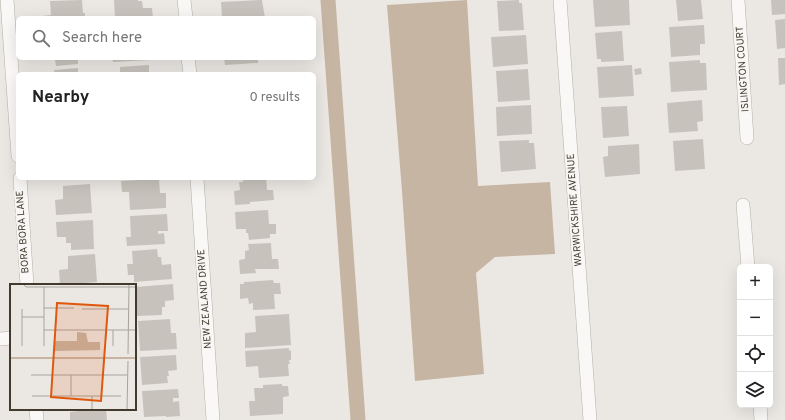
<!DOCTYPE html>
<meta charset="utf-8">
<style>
:root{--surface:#fff;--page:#f6f6f6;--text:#222;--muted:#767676;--line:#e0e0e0}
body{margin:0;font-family:Overpass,sans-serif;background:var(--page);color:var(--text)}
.controls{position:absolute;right:12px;bottom:12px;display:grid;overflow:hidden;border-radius:6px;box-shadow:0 4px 16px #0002}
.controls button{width:36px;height:36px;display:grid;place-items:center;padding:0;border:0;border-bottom:1px solid var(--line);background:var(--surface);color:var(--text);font:20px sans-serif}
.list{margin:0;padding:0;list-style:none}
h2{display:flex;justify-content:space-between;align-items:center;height:52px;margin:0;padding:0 16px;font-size:17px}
h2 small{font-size:13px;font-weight:400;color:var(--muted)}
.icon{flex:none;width:22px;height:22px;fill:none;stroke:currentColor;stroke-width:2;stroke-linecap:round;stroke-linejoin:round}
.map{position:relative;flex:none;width:785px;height:420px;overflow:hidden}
.search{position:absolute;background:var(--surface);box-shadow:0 4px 16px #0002;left:16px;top:16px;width:300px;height:44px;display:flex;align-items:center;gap:10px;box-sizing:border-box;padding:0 14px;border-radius:6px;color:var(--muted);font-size:15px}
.panel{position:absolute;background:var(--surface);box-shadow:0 4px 16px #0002;left:16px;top:72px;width:300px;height:108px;border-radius:6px}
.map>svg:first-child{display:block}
.water{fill:#c7b5a3}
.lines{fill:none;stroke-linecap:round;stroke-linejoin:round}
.canal{stroke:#c7b5a3;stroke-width:15}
.building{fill:#c7c3bc}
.minor-casing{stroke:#b5b0a9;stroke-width:14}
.minor{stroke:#f9f8f7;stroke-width:13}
.labels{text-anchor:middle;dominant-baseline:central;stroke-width:3.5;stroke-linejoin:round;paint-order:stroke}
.street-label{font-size:10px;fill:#413a2d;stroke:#f8f6f4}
.inset-river{fill:none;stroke:#c7b5a3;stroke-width:2}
.inset-road{fill:none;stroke:#a7a29b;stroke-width:1}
.view{fill:#e0570e;fill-opacity:0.15;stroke:#e0570e;stroke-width:2}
.inset-edge{fill:none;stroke:#413a2d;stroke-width:2}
</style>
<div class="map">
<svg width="785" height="420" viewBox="0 0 785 420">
<rect width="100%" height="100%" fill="#ebe8e4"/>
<polygon class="water" points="467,0 478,186 550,182 555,254 495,257 476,273 484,374 415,381 402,191 387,5"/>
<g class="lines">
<polyline class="canal" points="328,0 358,420"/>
</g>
<g class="building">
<polygon points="82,0 83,13 85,13 85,18 42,18 42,16 51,15 50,1"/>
<polygon points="114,0 138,0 138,1 142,1 143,8 152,8 153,18 115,18"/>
<polygon points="261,0 262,0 265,18 222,18 221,2"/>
<polygon points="519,0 519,3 522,3 524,30 499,31 497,1"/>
<polygon points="593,0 629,0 630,25 595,27"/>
<polygon points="676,0 701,0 703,19 678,21"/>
<polygon points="771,0 785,0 785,14 772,15"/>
<polygon points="785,19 785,48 777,49 775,20"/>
<polygon points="704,25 705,44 700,44 700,55 671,57 669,27"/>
<polygon points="622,31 624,61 601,62 601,59 597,59 595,33"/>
<polygon points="526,35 528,64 493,67 491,37"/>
<polygon points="51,58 78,58 78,64 56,66 55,60 52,60"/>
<polygon points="112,58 150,58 150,60 113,62"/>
<polygon points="224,58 258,58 258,63 225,65"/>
<polygon points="778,58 785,58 785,84 779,85"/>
<polygon points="700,60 700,63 706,63 707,90 671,92 669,62"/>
<polygon points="149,65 149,74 120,74 120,67"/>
<polygon points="632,65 634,96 599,98 597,67"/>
<polygon points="78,68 78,74 55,74 54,70"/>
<polygon points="641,68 642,74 635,75 634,69"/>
<polygon points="528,69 530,100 498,102 496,71"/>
<polygon points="702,100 703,121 697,122 698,131 669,133 667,103"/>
<polygon points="531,105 532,134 497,136 496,107"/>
<polygon points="627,106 629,136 603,138 601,107"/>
<polygon points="703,139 705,169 675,171 673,141"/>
<polygon points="529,140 529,143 534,143 536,169 501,172 499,141"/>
<polygon points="639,144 640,174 605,177 603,157 608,156 608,146"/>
<polygon points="243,178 266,178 267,190 273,190 274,200 250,202 250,204 235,205 234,191 240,190 239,182 243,182"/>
<polygon points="159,179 160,193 166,193 166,208 130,210 129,192 122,192 121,181"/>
<polygon points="90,184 92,213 56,215 55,200 63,199 63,186"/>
<polygon points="268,210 269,224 276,224 276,234 270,234 270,238 249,240 248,233 246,233 246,229 236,229 235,212"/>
<polygon points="167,214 168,231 158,231 158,234 164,233 165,244 127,246 126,237 131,237 130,216"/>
<polygon points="93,220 94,249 71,250 71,243 66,243 66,237 57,237 56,222"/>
<polygon points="271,243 272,259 278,259 279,269 255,269 256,273 240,274 239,260 245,259 245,251 249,250 248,244"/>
<polygon points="157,249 158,257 161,257 162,265 171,264 172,279 134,282 134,275 128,275 127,264 133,264 132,251"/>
<polygon points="95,254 97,282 60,285 59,270 68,269 68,256"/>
<polygon points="273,280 274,283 280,283 281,294 274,294 275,309 253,310 253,303 249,304 248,298 240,299 240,284 244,284 244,282"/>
<polygon points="173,284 174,300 165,301 165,307 162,307 162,315 137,316 135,287"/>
<polygon points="289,314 291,345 245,348 245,333 256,332 255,316"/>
<polygon points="170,319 171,333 176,333 177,349 140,351 138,321"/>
<polygon points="289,348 289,351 291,350 291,360 289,360 290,364 288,364 289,376 259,378 258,366 246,367 245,351"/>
<polygon points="176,355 177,370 168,371 169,376 167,376 168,383 142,385 140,357"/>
<polygon points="282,384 282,386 288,386 289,396 283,397 283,414 250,416 249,401 255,401 254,388 263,388 263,385"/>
<polygon points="178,389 179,398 173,398 173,402 179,401 180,416 166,417 166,416 144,417 142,391"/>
<polygon points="78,409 106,409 107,420 70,420 70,412 78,411"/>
</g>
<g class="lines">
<g class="minor-casing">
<g id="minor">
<polyline points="7,0 18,156"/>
<polyline points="184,0 186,18"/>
<polyline points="560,0 590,420"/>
<polyline points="738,0 747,138"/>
<polyline points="188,58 190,74"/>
<polyline points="20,178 27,285"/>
<polyline points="197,178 213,420"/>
<polyline points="743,205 748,267"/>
<polyline points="0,339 11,338"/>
<polyline points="760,405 761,420"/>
<polyline points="36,409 37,420"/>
</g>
</g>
<use href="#minor" class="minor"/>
</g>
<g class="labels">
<g class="street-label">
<text transform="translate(743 69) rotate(-94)">ISLINGTON COURT</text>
<text transform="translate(575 210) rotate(-94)">WARWICKSHIRE AVENUE</text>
<text transform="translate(23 232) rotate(-94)">BORA BORA LANE</text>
<text transform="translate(205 299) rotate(-94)">NEW ZEALAND DRIVE</text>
</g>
</g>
<g transform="translate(10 284)">
<rect width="126" height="126" fill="#ebe8e4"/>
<path d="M67,48L76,49L78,58H90V66L45,67V57H67Z" fill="#c7b5a3"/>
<path class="inset-river" d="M0,74H126"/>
<path class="inset-road" d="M13,0L16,3H126M34,3V62M34,24H64M12,25V62M72,25H118M12,33H34M34,46H126M103,46V62M118,70L119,0M21,91H117M22,112H111M61,112V91M82,112V126M117,126L118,77"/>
<path class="view" d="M47,19L98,22L91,117L41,113Z"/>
<rect width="126" height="126" class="inset-edge"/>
</g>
</svg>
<div class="controls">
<button>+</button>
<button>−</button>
<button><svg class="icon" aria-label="locate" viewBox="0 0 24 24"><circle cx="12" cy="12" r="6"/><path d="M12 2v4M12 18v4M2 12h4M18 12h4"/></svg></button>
<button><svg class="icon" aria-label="layers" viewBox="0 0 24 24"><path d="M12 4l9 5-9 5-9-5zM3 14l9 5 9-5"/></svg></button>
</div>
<div class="search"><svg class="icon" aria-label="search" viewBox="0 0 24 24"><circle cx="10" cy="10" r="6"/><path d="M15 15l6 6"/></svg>Search here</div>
<section class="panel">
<h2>Nearby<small>0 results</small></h2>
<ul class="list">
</ul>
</section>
</div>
